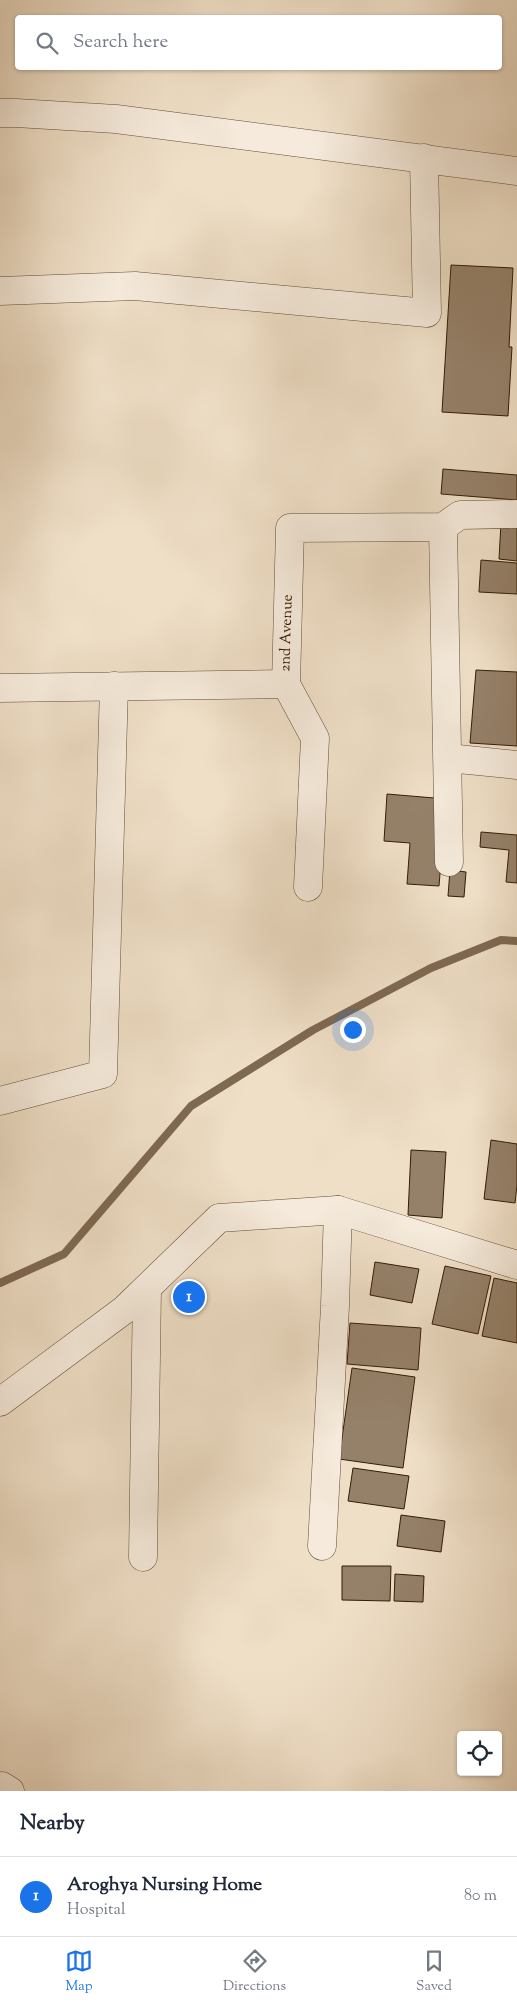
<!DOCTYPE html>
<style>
:root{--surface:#fff;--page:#f2f2f3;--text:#1f2937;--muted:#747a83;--line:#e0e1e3;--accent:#1a73e8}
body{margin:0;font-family:"Sorts Mill Goudy",serif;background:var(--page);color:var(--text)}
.controls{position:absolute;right:15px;bottom:15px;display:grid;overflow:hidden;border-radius:5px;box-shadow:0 1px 4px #0004}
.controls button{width:45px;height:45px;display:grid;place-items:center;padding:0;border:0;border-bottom:1px solid var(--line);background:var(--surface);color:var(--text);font:25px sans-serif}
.you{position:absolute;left:352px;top:1029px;width:18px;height:18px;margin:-12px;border:4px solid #fff;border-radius:50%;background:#1a73e8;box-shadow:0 0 0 8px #1a73e833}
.badge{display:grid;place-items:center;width:32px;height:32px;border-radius:50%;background:var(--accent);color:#fff;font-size:16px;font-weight:700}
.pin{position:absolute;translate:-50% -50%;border:2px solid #fff;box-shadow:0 1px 5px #0006}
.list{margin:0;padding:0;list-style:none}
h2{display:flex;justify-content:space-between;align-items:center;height:65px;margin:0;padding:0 20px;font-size:21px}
h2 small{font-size:16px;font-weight:400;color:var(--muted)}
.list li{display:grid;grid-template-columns:32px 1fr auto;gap:15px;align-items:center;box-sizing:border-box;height:80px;padding:0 20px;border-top:1px solid var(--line)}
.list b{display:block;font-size:19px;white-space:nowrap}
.list p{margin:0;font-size:16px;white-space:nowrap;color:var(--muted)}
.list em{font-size:16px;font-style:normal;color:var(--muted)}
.icon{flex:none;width:28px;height:28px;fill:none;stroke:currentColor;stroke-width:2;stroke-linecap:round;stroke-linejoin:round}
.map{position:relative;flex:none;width:517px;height:1791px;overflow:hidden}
.search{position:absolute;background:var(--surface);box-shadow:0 1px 4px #0004;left:15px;right:15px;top:15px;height:55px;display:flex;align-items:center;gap:12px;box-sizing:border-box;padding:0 18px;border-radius:5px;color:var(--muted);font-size:19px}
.sheet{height:145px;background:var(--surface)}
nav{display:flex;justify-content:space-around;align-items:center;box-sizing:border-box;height:70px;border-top:1px solid var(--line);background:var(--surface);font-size:14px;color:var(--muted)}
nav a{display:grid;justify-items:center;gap:2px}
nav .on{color:var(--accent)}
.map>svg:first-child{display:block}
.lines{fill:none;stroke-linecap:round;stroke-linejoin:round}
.stream{stroke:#7e6952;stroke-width:8}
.building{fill:#95816a;stroke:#341c05}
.minor-casing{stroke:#634d36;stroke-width:29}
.minor{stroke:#f5eadb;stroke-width:28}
.labels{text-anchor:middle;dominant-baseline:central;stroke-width:4;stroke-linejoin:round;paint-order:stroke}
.street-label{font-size:15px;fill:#341c05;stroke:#f5eadb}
</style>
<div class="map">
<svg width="517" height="1791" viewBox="0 0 517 1791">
<rect width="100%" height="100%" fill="#efdfc7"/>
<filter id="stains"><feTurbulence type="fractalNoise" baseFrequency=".004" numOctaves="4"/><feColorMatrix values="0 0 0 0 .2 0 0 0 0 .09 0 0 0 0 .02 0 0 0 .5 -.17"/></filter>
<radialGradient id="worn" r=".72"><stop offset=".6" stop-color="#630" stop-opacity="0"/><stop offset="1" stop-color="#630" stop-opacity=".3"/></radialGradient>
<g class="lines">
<polyline class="stream" points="0,1283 64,1254 191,1106 313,1030 431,968 501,940 517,941"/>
</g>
<g class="building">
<polygon points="451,265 513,268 509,347 512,347 508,416 442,412"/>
<polygon points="443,469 517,475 517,500 441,494"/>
<polygon points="501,523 517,525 517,561 499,559"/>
<polygon points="481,560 517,563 517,594 479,592"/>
<polygon points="476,670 517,672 517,746 470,743"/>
<polygon points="387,794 446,799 439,886 407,884 410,843 384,841"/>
<polygon points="481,832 517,835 517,883 506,882 509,850 480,847"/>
<polygon points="450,870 466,872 464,897 448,896"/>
<polygon points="491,1140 517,1144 517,1185 515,1203 484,1199"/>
<polygon points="411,1150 446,1152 442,1218 408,1215"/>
<polygon points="375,1262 419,1269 412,1303 370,1295"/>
<polygon points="445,1266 491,1276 478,1334 432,1324"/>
<polygon points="494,1278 517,1283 517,1343 482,1336"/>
<polygon points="350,1323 421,1328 418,1370 347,1364"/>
<polygon points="352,1368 415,1377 403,1468 339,1459"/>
<polygon points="353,1468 409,1476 404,1509 348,1501"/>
<polygon points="401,1515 445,1521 441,1552 397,1546"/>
<polygon points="342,1566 391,1566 390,1601 342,1600"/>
<polygon points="395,1574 424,1576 423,1602 394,1601"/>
</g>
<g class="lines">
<g class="minor-casing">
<g id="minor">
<polyline points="0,113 16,113 116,119 517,171"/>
<polyline points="0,291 135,286 427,313 424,158"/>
<polyline points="443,527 449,862"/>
<polyline points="286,684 315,738 308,887"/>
<polyline points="0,688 286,684 290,528 443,527 460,515 517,514"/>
<polyline points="448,758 517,765"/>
<polyline points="0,1101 103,1074 114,686"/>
<polyline points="0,1402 124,1310 219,1218 338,1210 517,1265"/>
<polyline points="322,1546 335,1306 338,1210"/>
<polyline points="143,1557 147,1289"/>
<polyline points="2,1786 10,1791"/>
</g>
</g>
<use href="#minor" class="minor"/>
</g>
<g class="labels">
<g class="street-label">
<text transform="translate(287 633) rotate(-88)">2nd Avenue</text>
</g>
</g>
<rect width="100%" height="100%" filter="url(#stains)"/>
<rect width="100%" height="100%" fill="url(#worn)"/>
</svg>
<div class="controls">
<button><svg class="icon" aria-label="locate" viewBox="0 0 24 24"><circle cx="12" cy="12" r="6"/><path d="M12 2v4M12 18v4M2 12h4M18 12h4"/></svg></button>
</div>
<div class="you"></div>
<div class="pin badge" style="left:189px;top:1297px">1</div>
<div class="search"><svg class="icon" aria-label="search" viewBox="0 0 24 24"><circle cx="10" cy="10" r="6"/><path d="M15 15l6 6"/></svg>Search here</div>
</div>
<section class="sheet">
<h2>Nearby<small></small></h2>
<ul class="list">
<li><span class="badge">1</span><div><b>Aroghya Nursing Home</b><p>Hospital</p></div><em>80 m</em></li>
</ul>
</section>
<nav>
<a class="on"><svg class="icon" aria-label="map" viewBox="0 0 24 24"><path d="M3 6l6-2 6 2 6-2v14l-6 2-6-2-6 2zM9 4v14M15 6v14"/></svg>Map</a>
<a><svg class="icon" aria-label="directions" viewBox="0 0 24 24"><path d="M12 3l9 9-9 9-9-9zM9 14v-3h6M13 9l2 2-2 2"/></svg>Directions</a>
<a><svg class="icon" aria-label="saved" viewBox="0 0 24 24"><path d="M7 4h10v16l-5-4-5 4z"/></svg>Saved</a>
</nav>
